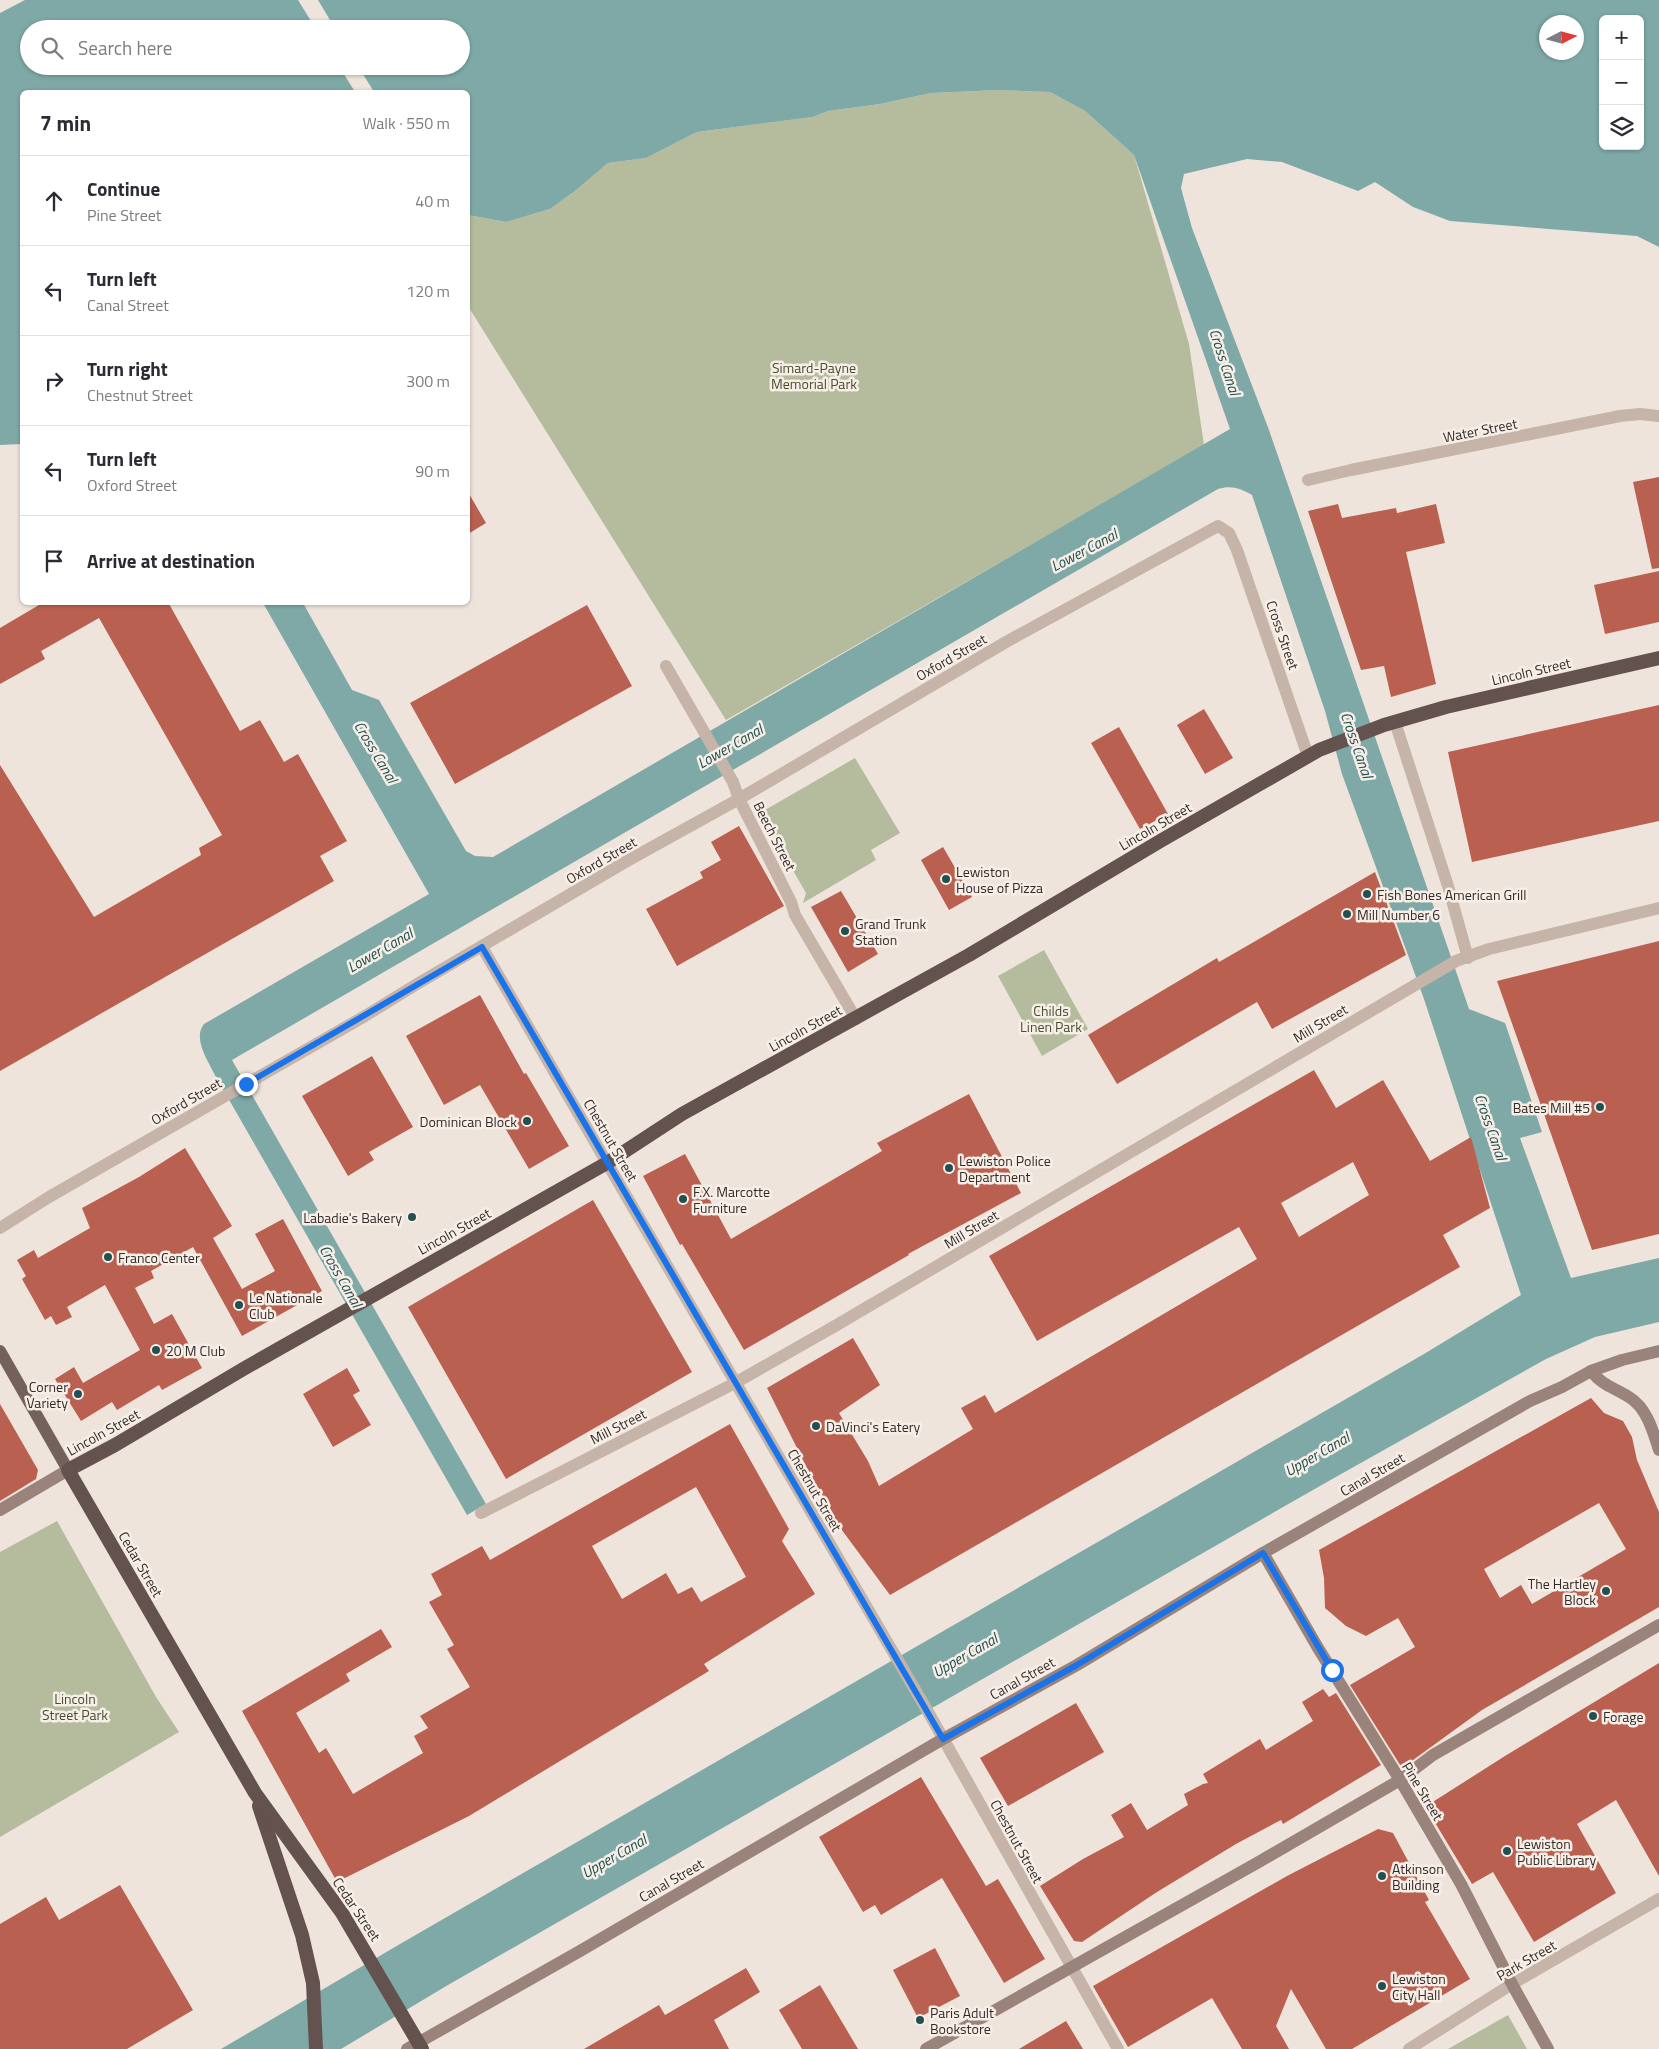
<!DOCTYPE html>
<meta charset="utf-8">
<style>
:root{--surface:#fff;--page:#f7f7f7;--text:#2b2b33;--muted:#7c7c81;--line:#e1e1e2}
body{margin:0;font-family:"Titillium Web",sans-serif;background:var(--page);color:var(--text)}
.controls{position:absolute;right:15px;top:15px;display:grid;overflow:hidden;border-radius:8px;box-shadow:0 1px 4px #0004}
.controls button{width:45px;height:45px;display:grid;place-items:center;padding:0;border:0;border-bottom:1px solid var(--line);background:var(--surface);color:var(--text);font:25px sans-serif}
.compass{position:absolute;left:1539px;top:15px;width:45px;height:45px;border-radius:50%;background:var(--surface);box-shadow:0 1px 4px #0004;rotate:84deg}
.stop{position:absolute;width:15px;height:15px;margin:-11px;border:4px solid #1a73e8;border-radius:50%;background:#fff}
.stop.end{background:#1a73e8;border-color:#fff;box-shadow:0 1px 5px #0008}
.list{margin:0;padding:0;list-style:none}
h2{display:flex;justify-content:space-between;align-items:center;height:65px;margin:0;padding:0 20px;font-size:21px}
h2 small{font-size:16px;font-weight:400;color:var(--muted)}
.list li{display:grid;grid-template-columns:32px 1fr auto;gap:15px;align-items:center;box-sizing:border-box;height:90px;padding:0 20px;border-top:1px solid var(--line)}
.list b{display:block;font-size:19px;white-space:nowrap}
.list p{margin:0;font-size:16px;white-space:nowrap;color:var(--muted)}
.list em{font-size:16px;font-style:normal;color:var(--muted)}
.icon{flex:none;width:28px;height:28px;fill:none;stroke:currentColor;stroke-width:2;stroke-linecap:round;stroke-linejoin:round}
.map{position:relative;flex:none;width:1659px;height:2049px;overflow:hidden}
.search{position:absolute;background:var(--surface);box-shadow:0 1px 4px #0004;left:20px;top:20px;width:450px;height:55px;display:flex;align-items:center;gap:12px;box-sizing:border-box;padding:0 18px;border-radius:28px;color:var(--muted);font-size:19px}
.panel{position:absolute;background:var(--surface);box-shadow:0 1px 4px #0004;left:20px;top:90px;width:450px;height:515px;border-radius:8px}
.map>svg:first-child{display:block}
.green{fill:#b4bc9d}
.water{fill:#7ea9a7;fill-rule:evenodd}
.pier{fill:#efe4dc}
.building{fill:#b96050;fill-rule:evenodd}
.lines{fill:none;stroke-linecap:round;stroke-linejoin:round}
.minor{stroke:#c6b4a9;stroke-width:12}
.tertiary{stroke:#c6b4a9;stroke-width:12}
.secondary{stroke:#99837b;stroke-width:12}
.primary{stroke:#74615b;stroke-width:12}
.trunk{stroke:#64524e;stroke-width:14}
.route{stroke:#1a73e8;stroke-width:6}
.poi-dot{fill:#225050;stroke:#f7efe7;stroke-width:2}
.labels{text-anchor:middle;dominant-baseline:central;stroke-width:5;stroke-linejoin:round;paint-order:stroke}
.park-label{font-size:14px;fill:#464f2e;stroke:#f7efe7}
.street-label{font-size:14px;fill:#342b28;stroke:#f7efe7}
.poi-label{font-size:14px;fill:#342b28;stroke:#f7efe7;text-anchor:start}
.water-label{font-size:15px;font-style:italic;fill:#225050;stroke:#f7efe7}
</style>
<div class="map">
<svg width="1659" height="2049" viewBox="0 0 1659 2049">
<rect width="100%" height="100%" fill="#efe4dc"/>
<g class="green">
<polygon points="999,90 1050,92 1085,111 1134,155 1189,344 1204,445 726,720 468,306 468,215 506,222 550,209 575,191 608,163 646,158 697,132 813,117 828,111 880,104 931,93"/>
<polygon points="855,758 900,833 871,850 876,860 803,903 806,893 760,813"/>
<polygon points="1044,950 1088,1029 1042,1056 998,976"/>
<polygon points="57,1521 156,1697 179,1732 0,1837 0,1552"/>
<polygon points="1508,2015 1527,2049 1448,2049"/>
</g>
<path class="water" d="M25,0H1659V247L1637,236L1450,221L1413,207L1375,182L1358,191L1282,162L1247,159L1184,174L1181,188L1192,228L1269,430L1469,1009L1505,1023L1542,1132L1520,1138L1571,1278L1659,1258V1322L1595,1337L1546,1359L1334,1478L448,1985L341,2049H221L400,1944L1424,1354L1521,1295L1424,999L1342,774L1325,711L1252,495C1240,488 1231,485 1218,489L232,1060L486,1504L467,1515L216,1077C209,1062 192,1039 204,1024L429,894L263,603H303L352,690L379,700L466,851L475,856L493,857L1230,429L1134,155L1085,111L1050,92L999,90L931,93L880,104L828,111L813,117L697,132L646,158L608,163L575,191L550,209L506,222L468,215V92H22V444L0,445V13ZM1603,19H1640V146H1603ZM1546,22H1576V52H1546ZM29,29H461V66H29Z"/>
<g class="pier">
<polygon points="298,0 318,0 333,25 344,22 348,29 316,29"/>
<polygon points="339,66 358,66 374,92 355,92"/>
</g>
<g class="building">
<polygon points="1659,477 1659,568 1652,569 1633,482"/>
<polygon points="468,492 486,523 468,534"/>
<polygon points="1338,504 1342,518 1396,508 1397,513 1436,504 1445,543 1406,552 1436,684 1391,697 1384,666 1361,670 1308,511"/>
<polygon points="1659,571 1659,622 1605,634 1594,585"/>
<polygon points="44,602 168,602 240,731 260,720 284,762 298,754 347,841 320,856 334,881 0,1071 0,765 94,917 201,855 199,848 222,835 99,618 41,651 45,659 0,684 0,628"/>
<polygon points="587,605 632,686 455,784 410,703"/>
<polygon points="1659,705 1659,821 1472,862 1448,752"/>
<polygon points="1204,709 1233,758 1205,774 1177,725"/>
<polygon points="1119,727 1168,814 1140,829 1091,743"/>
<polygon points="739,826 784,906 677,966 646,909 703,878 700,872 721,860 711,842"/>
<polygon points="943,847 972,897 949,910 921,860"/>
<polygon points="1375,872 1406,955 1272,1029 1257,1002 1117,1084 1088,1035 1217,958 1219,962"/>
<polygon points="841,891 878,954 848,972 811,907"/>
<polygon points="1659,941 1659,1234 1592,1250 1497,981"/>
<polygon points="480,995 524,1074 526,1073 569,1146 529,1169 480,1085 444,1105 406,1036"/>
<polygon points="372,1056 413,1127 369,1152 374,1160 348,1176 302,1096"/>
<path d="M1314,1070L1336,1108L1383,1080L1430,1161L1471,1137L1490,1208L1443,1235L1460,1267L890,1595L830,1514L767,1388L853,1338L880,1385L839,1413L868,1461L879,1486L973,1429L961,1408L985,1395L995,1413L1257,1259L1239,1227L1037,1341L989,1256ZM1353,1162L1369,1195L1299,1237L1281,1203Z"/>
<polygon points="969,1094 1021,1193 908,1254 909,1255 744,1350 682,1244 680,1245 643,1176 685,1154 731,1239 882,1151 877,1143"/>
<polygon points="185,1148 232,1226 213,1238 242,1289 275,1271 255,1234 283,1219 322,1291 242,1336 193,1247 151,1271 154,1278 135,1288 154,1324 172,1314 202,1368 162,1390 159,1385 117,1410 112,1402 81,1421 55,1379 74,1367 83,1383 140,1350 105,1285 67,1307 72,1317 56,1325 51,1316 45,1320 22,1279 26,1276 17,1260 34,1250 38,1258 90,1228 82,1208 139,1177"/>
<polygon points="593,1200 692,1372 506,1479 408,1307"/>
<polygon points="347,1368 360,1391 353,1395 371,1425 333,1447 303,1394"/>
<path d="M1591,1398L1604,1413L1623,1421L1632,1437L1637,1460L1659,1512V1607L1482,1710L1402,1768L1350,1685L1415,1647L1398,1618L1366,1636L1346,1626L1325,1608L1324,1578L1319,1550ZM1599,1503L1626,1549L1532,1604L1521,1585L1500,1598L1484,1569Z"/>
<polygon points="0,1404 38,1470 36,1479 0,1501"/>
<path d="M730,1424L789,1529L782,1541L815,1594L704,1664L709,1671L469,1816L337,1882L242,1711L381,1629L392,1647L346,1674L350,1681L296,1713L319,1753L326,1748L353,1794L423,1753L414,1736L428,1728L420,1716L470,1687L447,1649L454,1645L429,1602L442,1595L431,1574L482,1546L490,1560ZM696,1487L746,1577L701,1602L692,1587L678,1594L666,1573L622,1599L592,1546Z"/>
<polygon points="1659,1663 1659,1876 1616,1800 1577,1824 1616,1893 1534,1942 1493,1872 1472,1884 1431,1816 1428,1805 1505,1756"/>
<polygon points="1323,1689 1329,1697 1336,1693 1381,1765 1283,1824 1281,1820 1236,1844 1157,1892 1082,1942 1074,1941 1040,1886 1083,1859 1124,1837 1111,1815 1131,1803 1147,1830 1188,1805 1184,1794 1203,1784 1208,1783 1203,1774 1260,1739 1266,1750 1313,1721 1302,1702"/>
<polygon points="1076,1703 1104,1752 1008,1806 980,1758"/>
<polygon points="921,1777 986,1886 998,1879 1045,1959 1004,1983 942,1878 881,1915 875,1905 863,1912 819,1837"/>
<polygon points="1378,1829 1393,1833 1429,1900 1425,1902 1470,1979 1352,2049 1326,2049 1291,1989 1276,2026 1289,2049 1242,2049 1212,1998 1128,2047 1093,1986 1287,1876"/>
<polygon points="120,1885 193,2010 127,2049 0,2049 0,1924 46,1897 59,1920"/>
<polygon points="935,1948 960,1996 918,2018 893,1970"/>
<polygon points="746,1968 760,1992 714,2020 729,2049 584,2049 659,2005 665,2015"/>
<polygon points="820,1985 858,2049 802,2049 779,2010"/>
<polygon points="1066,2021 1083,2049 1019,2049"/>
</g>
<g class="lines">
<g class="minor">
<polyline points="1308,480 1351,470 1620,416 1640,414 1659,416"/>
<polyline points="666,666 733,782 739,799 791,902 795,915 856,1019"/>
<polyline points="1395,722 1448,886 1468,958"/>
<polyline points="482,947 607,1163"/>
<polyline points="0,1228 49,1197 365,1016 417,984 627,861 739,799 1006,642 1218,526 1229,533 1237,550 1308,756"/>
<polyline points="481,1513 735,1383 835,1326 1456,961 1489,949 1659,908"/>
</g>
<g class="tertiary">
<polyline points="607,1163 931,1717 1118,2049"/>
<polyline points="1409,2049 1512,1984 1659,1899"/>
</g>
<g class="secondary">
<path d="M1591,1371C1603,1386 1613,1387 1629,1397C1647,1408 1653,1431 1659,1450"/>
<polyline points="0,1510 68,1470"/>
<polyline points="1263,1553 1318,1648 1400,1780 1461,1884 1512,1984 1548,2049"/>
<polyline points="407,2049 580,1951 943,1739 1077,1665 1263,1553 1530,1401 1562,1387 1591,1371 1622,1360 1659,1351"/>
<polyline points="926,2049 1257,1863 1400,1780 1433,1755 1659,1625"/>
</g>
<polyline class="primary" points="0,1351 68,1470"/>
<g class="trunk">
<polyline points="259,1806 302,1935 313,1983 316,2049"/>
<polyline points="422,2049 342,1913 255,1793 68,1470 115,1445 245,1368 607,1163 682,1114 969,955 1162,840 1319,750 1384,725 1446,707 1659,658"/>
</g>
</g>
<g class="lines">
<polyline class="route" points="246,1084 482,947 943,1739 1077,1665 1263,1553 1332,1670"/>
</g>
<g class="poi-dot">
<circle cx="946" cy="879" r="5"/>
<circle cx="1367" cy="894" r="5"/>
<circle cx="1347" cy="914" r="5"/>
<circle cx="845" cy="931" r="5"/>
<circle cx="1600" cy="1107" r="5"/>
<circle cx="527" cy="1121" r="5"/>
<circle cx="949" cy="1168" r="5"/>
<circle cx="683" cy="1199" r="5"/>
<circle cx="412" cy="1217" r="5"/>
<circle cx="108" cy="1257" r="5"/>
<circle cx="239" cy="1305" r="5"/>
<circle cx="156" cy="1350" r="5"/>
<circle cx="78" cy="1394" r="5"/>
<circle cx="816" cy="1426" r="5"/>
<circle cx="1606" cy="1591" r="5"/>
<circle cx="1593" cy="1716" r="5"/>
<circle cx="1507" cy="1851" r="5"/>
<circle cx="1382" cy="1876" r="5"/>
<circle cx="1382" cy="1986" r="5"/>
<circle cx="920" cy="2020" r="5"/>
</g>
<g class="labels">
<g class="park-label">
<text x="814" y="367">Simard-Payne<tspan x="814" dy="16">Memorial Park</tspan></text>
<text x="1051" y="1010">Childs<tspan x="1051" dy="16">Linen Park</tspan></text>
<text x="75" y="1698">Lincoln<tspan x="75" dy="16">Street Park</tspan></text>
</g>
<g class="street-label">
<text transform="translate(1480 430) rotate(-11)">Water Street</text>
<text transform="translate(1283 635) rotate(71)">Cross Street</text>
<text transform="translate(951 657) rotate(-30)">Oxford Street</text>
<text transform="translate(1531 671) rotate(-13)">Lincoln Street</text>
<text transform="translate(1155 826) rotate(-30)">Lincoln Street</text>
<text transform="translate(775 836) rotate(63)">Beech Street</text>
<text transform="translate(601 860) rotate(-30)">Oxford Street</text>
<text transform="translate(1320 1023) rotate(-31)">Mill Street</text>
<text transform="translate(805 1028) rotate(-29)">Lincoln Street</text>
<text transform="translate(186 1101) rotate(-30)">Oxford Street</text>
<text transform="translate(611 1140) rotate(60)">Chestnut Street</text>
<text transform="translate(971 1229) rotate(-31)">Mill Street</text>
<text transform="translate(454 1231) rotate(-29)">Lincoln Street</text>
<text transform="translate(618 1426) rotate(-27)">Mill Street</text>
<text transform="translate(103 1432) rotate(-29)">Lincoln Street</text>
<text transform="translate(1372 1474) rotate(-30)">Canal Street</text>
<text transform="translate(815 1490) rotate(60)">Chestnut Street</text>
<text transform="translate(141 1564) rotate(60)">Cedar Street</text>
<text transform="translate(1022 1678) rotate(-29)">Canal Street</text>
<text transform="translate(1423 1791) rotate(59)">Pine Street</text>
<text transform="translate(1017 1841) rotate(61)">Chestnut Street</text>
<text transform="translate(671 1880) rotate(-30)">Canal Street</text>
<text transform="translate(357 1909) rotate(56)">Cedar Street</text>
<text transform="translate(1526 1960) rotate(-30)">Park Street</text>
</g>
<g class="poi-label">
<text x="956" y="871">Lewiston<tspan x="956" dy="16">House of Pizza</tspan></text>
<text x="1377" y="894">Fish Bones American Grill</text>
<text x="1357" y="914">Mill Number 6</text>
<text x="855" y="923">Grand Trunk<tspan x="855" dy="16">Station</tspan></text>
<text x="1590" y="1107" text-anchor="end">Bates Mill #5</text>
<text x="517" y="1121" text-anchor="end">Dominican Block</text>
<text x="959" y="1160">Lewiston Police<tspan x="959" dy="16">Department</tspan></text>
<text x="693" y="1191">F.X. Marcotte<tspan x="693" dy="16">Furniture</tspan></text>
<text x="402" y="1217" text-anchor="end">Labadie's Bakery</text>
<text x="118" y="1257">Franco Center</text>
<text x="249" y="1297">Le Nationale<tspan x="249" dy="16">Club</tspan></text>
<text x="166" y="1350">20 M Club</text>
<text x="68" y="1386" text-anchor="end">Corner<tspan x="68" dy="16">Variety</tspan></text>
<text x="826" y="1426">DaVinci's Eatery</text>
<text x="1596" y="1583" text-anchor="end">The Hartley<tspan x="1596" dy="16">Block</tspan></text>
<text x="1603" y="1716">Forage</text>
<text x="1517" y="1843">Lewiston<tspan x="1517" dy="16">Public Library</tspan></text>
<text x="1392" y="1868">Atkinson<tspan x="1392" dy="16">Building</tspan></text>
<text x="1392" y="1978">Lewiston<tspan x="1392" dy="16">City Hall</tspan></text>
<text x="930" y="2012">Paris Adult<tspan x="930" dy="16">Bookstore</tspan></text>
</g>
<g class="water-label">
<text transform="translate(1225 362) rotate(72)">Cross Canal</text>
<text transform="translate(1084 550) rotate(-28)">Lower Canal</text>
<text transform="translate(1357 745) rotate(71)">Cross Canal</text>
<text transform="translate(730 746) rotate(-30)">Lower Canal</text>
<text transform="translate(376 752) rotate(59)">Cross Canal</text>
<text transform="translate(380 950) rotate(-30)">Lower Canal</text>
<text transform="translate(1491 1127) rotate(71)">Cross Canal</text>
<text transform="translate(341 1276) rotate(60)">Cross Canal</text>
<text transform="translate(1317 1454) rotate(-30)">Upper Canal</text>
<text transform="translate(965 1655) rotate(-30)">Upper Canal</text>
<text transform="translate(614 1856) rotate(-30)">Upper Canal</text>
</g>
</g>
</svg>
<div class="controls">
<button>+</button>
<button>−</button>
<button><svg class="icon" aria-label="layers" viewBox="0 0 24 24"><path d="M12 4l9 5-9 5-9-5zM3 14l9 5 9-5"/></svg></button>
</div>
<svg class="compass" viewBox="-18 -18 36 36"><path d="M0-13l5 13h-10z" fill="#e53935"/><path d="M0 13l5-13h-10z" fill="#7c7c81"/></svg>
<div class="stop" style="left:1332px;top:1670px"></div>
<div class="stop end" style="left:246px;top:1084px"></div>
<div class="search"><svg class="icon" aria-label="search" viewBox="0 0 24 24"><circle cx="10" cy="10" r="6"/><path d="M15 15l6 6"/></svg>Search here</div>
<section class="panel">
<h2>7 min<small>Walk · 550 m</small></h2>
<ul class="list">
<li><svg class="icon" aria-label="ahead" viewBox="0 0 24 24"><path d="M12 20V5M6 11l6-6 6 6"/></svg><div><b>Continue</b><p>Pine Street</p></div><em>40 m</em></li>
<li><svg class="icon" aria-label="left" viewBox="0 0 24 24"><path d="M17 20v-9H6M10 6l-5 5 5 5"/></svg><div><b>Turn left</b><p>Canal Street</p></div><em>120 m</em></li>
<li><svg class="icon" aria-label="right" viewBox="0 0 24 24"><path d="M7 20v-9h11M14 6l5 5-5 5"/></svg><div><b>Turn right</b><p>Chestnut Street</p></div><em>300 m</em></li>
<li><svg class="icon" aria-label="left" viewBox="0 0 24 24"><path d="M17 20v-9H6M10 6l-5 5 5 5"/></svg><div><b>Turn left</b><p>Oxford Street</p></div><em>90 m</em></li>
<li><svg class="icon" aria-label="arrive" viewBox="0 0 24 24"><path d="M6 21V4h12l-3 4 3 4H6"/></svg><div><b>Arrive at destination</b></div></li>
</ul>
</section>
</div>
